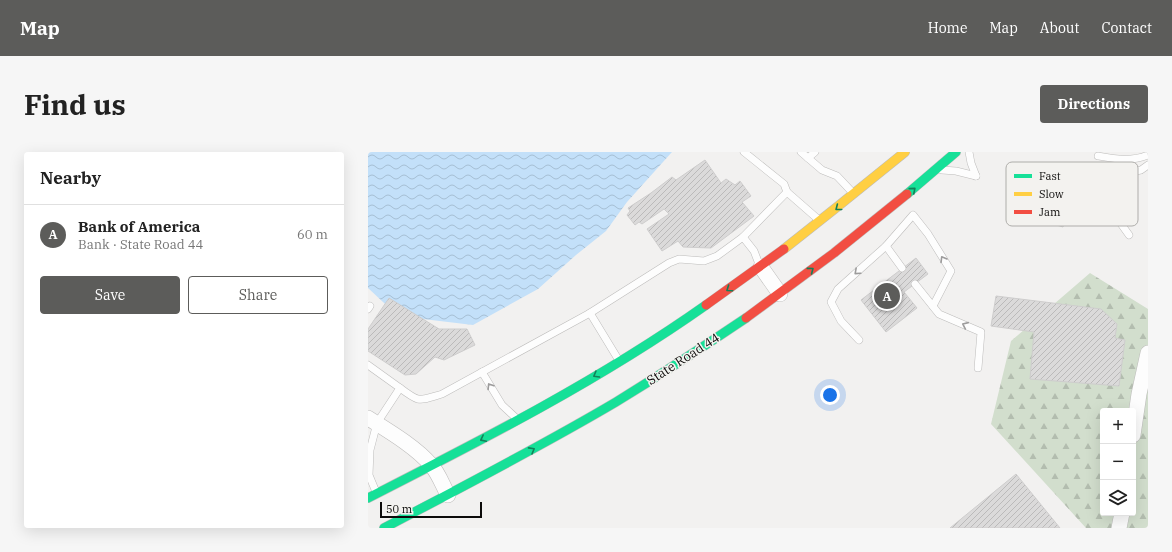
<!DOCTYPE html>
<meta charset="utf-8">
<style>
:root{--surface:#fff;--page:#f6f6f6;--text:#222;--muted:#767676;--line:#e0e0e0;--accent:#5c5c5a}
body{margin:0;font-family:"IBM Plex Serif",serif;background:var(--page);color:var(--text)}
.controls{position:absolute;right:12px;bottom:12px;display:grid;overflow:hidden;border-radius:4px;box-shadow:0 4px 16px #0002}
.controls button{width:36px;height:36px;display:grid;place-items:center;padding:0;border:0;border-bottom:1px solid var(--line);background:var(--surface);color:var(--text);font:20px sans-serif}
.scale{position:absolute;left:12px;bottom:10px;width:102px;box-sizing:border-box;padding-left:4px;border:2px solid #0c0b0a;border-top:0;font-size:11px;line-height:14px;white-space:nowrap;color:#0c0b0a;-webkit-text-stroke:3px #f3f2ef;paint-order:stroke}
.you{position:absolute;left:462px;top:243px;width:14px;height:14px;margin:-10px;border:3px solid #fff;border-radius:50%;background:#1a73e8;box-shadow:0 0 0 6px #1a73e833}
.badge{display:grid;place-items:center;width:26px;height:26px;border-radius:50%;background:var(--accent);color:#fff;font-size:13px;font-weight:700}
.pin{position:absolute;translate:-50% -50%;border:2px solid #fff;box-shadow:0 1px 4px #0006}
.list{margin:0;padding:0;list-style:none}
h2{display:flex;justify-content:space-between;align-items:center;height:52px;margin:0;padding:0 16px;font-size:17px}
h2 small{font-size:13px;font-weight:400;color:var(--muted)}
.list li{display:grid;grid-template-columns:26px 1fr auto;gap:12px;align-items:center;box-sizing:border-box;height:60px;padding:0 16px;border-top:1px solid var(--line)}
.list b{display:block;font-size:15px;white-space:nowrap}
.list p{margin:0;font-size:13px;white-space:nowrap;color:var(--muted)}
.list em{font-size:13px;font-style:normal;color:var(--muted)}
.actions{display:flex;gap:8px;padding:12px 16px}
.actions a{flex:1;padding:9px 0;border:1px solid var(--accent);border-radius:4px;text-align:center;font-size:14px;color:var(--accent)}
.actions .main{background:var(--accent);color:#fff}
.icon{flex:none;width:22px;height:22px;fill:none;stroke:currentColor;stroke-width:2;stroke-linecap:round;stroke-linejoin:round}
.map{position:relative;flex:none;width:780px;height:376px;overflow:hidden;border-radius:4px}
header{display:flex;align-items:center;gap:24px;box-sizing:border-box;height:56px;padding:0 20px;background:var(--accent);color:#fff}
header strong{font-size:19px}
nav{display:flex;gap:22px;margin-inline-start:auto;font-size:14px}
.intro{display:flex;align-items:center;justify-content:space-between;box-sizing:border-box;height:96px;padding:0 24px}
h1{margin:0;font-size:28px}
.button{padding:10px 18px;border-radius:4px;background:var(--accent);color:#fff;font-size:14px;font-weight:700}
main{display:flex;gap:24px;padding:0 24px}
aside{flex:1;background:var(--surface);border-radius:4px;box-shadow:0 4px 16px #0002}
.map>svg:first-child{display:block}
.forest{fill:url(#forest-firs);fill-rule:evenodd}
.water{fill:url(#water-waves)}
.building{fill:url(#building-hatch);stroke:#cecdcd}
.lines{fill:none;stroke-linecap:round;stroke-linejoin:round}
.lane-casing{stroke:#bdbcbb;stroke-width:8}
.street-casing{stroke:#bdbcbb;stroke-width:16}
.fast-casing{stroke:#bdbcbb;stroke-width:10}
.slow-casing{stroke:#bdbcbb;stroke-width:10}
.jam-casing{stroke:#bdbcbb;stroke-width:10}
.lane{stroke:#fdfdfd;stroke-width:7}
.street{stroke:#fdfdfd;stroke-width:15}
.fast{stroke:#16e098;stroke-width:9}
.slow{stroke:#ffcf43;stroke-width:9}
.jam{stroke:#f24e42;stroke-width:9}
.oneway{stroke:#128058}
.oneway2{stroke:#9d9c9c}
.labels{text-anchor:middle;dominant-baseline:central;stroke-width:3;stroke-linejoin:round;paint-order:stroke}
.street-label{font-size:13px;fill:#0c0b0a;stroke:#f3f2ef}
.key{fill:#f3f2ef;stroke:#aeadaa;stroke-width:1}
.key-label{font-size:11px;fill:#0c0b0a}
</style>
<header>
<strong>Map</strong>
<nav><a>Home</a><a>Map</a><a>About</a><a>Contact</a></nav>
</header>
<div class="intro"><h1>Find us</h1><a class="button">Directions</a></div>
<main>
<aside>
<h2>Nearby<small></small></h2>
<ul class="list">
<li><span class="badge">A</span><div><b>Bank of America</b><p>Bank · State Road 44</p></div><em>60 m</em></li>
</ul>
<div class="actions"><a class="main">Save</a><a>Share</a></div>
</aside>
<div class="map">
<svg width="780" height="376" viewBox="0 0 780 376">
<defs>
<pattern id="forest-firs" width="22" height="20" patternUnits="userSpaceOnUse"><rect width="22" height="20" fill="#d2decd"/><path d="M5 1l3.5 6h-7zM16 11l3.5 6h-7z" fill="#b3bdaf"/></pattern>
<pattern id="water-waves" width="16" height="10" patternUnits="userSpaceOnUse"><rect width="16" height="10" fill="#c3e0f9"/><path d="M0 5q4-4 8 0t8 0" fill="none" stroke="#a6bfd4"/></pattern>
<pattern id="building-hatch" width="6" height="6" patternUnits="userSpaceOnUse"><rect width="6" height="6" fill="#dbdada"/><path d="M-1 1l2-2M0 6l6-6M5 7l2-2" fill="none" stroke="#bbbaba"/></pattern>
</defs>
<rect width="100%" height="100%" fill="#f2f1f0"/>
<path class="forest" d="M722,121L780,157V376H718L623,272L643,189ZM735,259H765V361H735Z"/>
<polygon class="water" points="0,0 304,0 259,50 238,79 208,103 170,137 105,173 30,164 0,136"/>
<g class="building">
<polygon points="337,8 353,31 358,27 367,33 372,29 383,44 374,50 386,64 343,96 315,95 310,89 294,99 279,77 301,62 296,57 274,72 271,70 267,73 259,63 262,59 260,56 283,41 304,25 308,28"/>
<polygon points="657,39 702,53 695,75 649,61"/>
<polygon points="548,106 560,122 536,140 549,156 518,180 493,148"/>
<polygon points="628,144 733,157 749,172 747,186 757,188 751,234 662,227 666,180 623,174"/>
<polygon points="21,146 71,177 99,177 107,193 76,208 67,205 48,222 37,223 0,199 0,177"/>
<polygon points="648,322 692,376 582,376"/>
</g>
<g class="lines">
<g class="lane-casing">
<g id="lane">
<polyline points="433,0 440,6 447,0"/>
<polyline points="601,0 603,11 608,24"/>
<path d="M730,4C747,7 763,10 780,3"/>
<polyline points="440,6 454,18 469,24 485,41"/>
<polyline points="751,8 768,19 773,18 780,13"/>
<polyline points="574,18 588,19 608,24"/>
<polyline points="644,33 659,35 744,65 751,69 761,83"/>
<polyline points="419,40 451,68"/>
<polyline points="375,85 419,40 416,32 376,0"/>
<polyline points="518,94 534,116"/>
<polyline points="547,132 571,162 613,180 610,216"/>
<polyline points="0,157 2,154"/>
<polyline points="222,161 301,111 311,107 336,109 349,104 375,85 386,99 391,112"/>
<polyline points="491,188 473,169 463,150 470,137 518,94 545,63 560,82 583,119 565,154"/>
<polyline points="0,213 32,236 9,271 2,298 1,323 8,340"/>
<polyline points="114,220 134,253 148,266"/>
<path d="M32,236C52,251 50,249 74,242L222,161L250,207"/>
</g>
</g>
<g class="street-casing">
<g id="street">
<polyline points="393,115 412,142"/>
<path d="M0,266C19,278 48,295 63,313C70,320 75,334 80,343"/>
<polyline points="765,283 771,242 780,201"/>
<polyline points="751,376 754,361"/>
</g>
</g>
<g class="fast-casing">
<g id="fast">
<polyline points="539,42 588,0"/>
<path d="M0,346C116,287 232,228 338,153"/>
<path d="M16,376C94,335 172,295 248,250C292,223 335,195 378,166"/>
</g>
</g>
<g class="slow-casing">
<polyline id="slow" points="416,97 469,55 537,0"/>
</g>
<g class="jam-casing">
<g id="jam">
<polyline points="338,153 416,97"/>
<polyline points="378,166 466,101 539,42"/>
</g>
</g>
<use href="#lane" class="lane"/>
<use href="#street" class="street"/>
<use href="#fast" class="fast"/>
<use href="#slow" class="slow"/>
<use href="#jam" class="jam"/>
</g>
<defs><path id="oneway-chevron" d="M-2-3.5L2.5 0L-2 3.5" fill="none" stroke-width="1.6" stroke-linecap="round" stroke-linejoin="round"/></defs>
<g class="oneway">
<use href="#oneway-chevron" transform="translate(545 38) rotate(-40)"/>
<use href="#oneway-chevron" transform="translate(470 56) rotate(142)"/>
<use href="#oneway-chevron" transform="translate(443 118) rotate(-37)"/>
<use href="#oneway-chevron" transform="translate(361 137) rotate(145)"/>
<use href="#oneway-chevron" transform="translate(228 223) rotate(150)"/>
<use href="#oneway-chevron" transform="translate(115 287) rotate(153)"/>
<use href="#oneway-chevron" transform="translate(164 298) rotate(-29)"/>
</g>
<g class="oneway2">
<use href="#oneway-chevron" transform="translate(575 107) rotate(-121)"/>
<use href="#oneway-chevron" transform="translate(489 120) rotate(138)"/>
<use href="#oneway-chevron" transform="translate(597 173) rotate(-156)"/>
<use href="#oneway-chevron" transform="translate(122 234) rotate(-122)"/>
</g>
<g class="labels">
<g class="street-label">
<text transform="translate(315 207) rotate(-33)">State Road 44</text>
</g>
</g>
<rect x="638" y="10" width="132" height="64" rx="6" class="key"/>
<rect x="646" y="22" width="18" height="4" fill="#16e098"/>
<rect x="646" y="40" width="18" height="4" fill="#ffcf43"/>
<rect x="646" y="58" width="18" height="4" fill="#f24e42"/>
<g class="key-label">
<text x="671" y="28">Fast</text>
<text x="671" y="46">Slow</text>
<text x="671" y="64">Jam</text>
</g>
</svg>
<div class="controls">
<button>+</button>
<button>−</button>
<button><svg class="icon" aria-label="layers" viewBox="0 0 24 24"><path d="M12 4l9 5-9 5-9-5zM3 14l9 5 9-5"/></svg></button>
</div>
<div class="scale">50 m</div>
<div class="you"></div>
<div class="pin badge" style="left:519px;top:144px">A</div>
</div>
</main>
